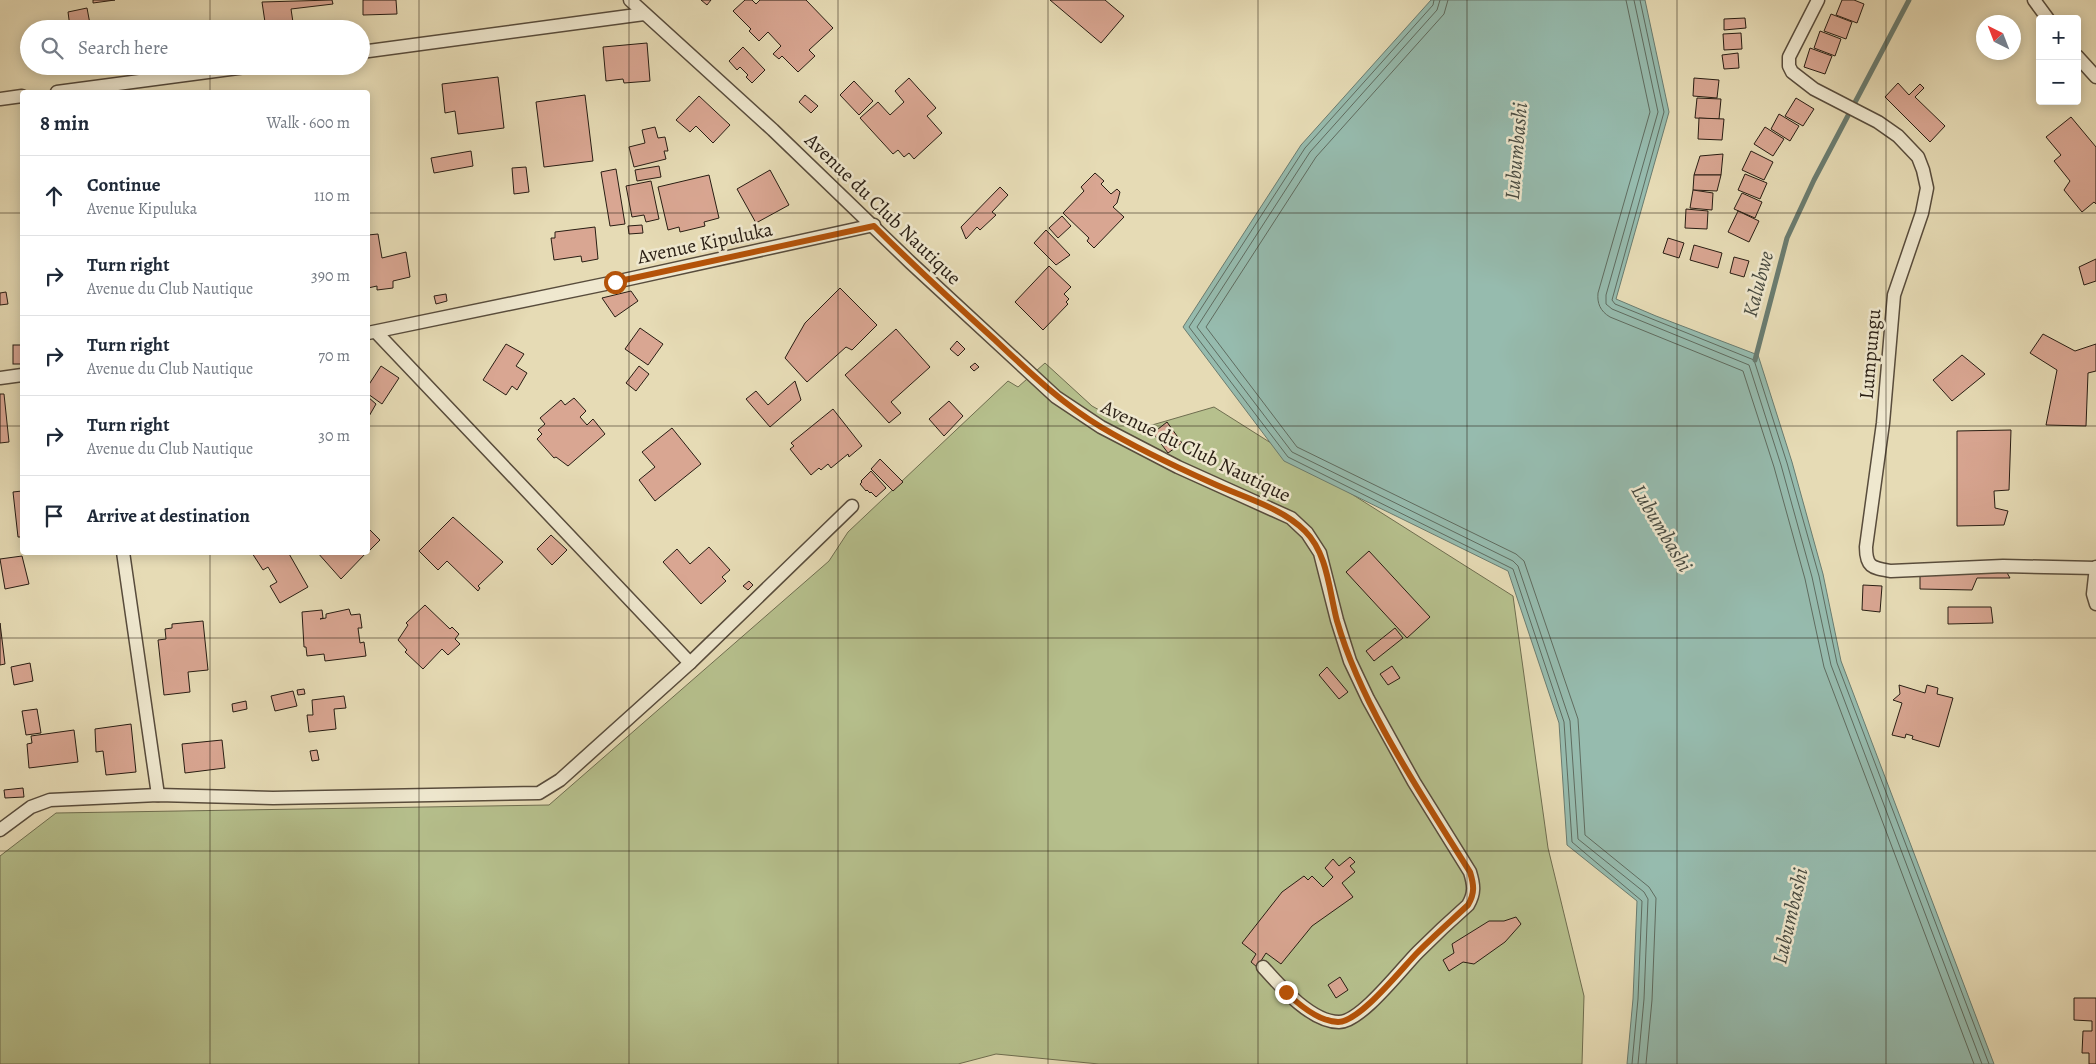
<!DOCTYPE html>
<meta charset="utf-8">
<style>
:root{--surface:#fff;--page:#f6f6f7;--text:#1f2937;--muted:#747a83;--line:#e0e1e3}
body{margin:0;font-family:Alegreya,serif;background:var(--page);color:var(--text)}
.controls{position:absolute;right:15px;top:15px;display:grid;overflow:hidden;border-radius:5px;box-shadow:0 2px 12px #0003}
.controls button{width:45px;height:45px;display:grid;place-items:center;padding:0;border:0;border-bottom:1px solid var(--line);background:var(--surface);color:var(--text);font:25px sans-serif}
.compass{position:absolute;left:1976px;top:15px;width:45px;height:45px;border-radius:50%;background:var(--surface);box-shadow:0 2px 12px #0003;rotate:318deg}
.stop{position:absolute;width:15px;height:15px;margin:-11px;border:4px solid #b45309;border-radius:50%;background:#fff}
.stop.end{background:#b45309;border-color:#fff;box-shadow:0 1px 5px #0008}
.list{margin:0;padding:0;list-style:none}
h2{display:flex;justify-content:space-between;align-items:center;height:65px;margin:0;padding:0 20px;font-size:21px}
h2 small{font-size:16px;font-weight:400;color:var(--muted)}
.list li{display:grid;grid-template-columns:32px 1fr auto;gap:15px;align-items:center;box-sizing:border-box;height:80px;padding:0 20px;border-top:1px solid var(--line)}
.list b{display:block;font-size:19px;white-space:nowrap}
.list p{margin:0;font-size:16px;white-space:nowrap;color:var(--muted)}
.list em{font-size:16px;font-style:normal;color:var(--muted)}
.icon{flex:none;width:28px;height:28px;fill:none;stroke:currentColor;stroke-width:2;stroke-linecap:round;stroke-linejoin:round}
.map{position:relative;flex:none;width:2096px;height:1064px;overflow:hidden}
.search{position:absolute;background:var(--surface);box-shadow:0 2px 12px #0003;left:20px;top:20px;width:350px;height:55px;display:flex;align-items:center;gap:12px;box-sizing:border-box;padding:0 18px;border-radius:28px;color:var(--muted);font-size:19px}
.panel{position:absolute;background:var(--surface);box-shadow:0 2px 12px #0003;left:20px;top:90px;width:350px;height:465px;border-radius:5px}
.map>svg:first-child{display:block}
.green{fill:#b6c08d;stroke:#6f6e50}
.water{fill:#96bbae;stroke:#6a7c70}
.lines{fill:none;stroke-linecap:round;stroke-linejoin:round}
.shore{stroke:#5f6c60;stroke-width:1}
.stream{stroke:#6a7c70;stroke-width:5}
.building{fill:#d9a692;stroke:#281d13}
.street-casing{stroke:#584c3c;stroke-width:15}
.street{stroke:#efe8cf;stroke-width:12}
.route{stroke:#b45309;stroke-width:6}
.grid{fill:none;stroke:#281d13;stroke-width:1;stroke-opacity:0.55}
.labels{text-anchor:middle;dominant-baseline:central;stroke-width:5;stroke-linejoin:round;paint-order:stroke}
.street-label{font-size:20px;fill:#281d13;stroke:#efe8cf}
.water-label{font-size:21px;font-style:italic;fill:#494c42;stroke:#efe8cf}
</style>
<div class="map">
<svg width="2096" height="1064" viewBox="0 0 2096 1064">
<rect width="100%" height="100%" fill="#e6dbb5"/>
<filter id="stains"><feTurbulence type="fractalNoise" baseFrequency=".004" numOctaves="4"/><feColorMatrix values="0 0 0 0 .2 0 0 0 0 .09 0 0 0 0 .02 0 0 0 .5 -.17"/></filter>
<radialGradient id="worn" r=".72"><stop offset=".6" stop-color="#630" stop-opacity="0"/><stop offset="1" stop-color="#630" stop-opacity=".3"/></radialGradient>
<polygon class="green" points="1045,363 1092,406 1135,430 1214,407 1513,596 1548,848 1584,996 1582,1064 1099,1064 996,1054 958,1064 0,1064 0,856 56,813 549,805 829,561 848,532 1008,381 1018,387"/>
<polygon class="water" points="1431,0 1645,0 1669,112 1616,299 1656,316 1758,355 1792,462 1823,574 1841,661 1994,1064 1627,1064 1633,999 1637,901 1567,845 1559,723 1508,571 1284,461 1183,327 1301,145"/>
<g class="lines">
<g class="shore">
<polyline points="1434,0 1433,5 1305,148 1189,327 1288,457 1513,569 1564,722 1572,842 1642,901 1638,999 1632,1064"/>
<polyline points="1440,0 1437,10 1310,152 1197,327 1292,452 1513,561 1518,566 1570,721 1578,839 1644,892 1648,899 1644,999 1638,1064"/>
<polyline points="1448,0 1444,14 1316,157 1206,327 1297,447 1516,554 1524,561 1578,719 1585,835 1649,887 1656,898 1652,1000 1646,1064"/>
<path d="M1626,0L1650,112L1598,293C1597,303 1600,311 1610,317L1743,371L1774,467L1805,579L1824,667L1974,1064"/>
<polyline points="1634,0 1658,112 1606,295 1606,304 1612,309 1749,365 1781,465 1812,577 1831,665 1982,1064"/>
<polyline points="1640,0 1664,112 1612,300 1615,304 1754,360 1787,463 1819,576 1837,663 1989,1064"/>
</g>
<polyline class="stream" points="1755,360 1787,238 1814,180 1909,0"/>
</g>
<g class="building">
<polygon points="93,0 115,0 93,3"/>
<polygon points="332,0 333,4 291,9 294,29 266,29 262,2"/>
<polygon points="363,0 396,0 397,14 363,15"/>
<polygon points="701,0 711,0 707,5"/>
<polygon points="745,0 752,0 756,4 760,0 806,0 833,28 809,50 815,56 798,72 782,56 779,59 773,54 781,46 768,32 759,41 749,31 751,29 733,11"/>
<polygon points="1050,0 1105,0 1124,16 1101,43"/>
<polygon points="1842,0 1854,0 1864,4 1857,23 1836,15"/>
<polygon points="87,8 90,24 70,27 68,12"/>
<polygon points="1831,14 1852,22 1846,39 1824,31"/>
<polygon points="1745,18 1746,28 1724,30 1724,19"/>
<polygon points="1820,31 1841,39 1835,56 1814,48"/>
<polygon points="1741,33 1742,49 1724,50 1723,34"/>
<polygon points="647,43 650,81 624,83 623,79 606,81 603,47"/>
<polygon points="743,47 765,70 752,83 746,77 748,75 740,67 737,70 729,61"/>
<polygon points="1810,48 1832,56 1825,74 1804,67"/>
<polygon points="1738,53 1739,68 1724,69 1722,55"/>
<polygon points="498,77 504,128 458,134 455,111 445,113 442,84"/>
<polygon points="909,78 936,108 927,116 942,133 914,159 909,153 904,157 898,150 893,154 860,118 878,102 890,115 904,102 895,91"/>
<polygon points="1694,78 1719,80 1717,98 1693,96"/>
<polygon points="854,81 873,101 859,115 840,95"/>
<polygon points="1898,83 1909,95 1920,84 1924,88 1915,97 1945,126 1930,142 1885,97"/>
<polygon points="585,95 593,161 544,167 536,102"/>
<polygon points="805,95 818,106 811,113 799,102"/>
<polygon points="699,96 730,125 713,143 696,126 690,132 676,120"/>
<polygon points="1697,98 1721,99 1719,119 1695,118"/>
<polygon points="1796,98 1814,109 1803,126 1785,116"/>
<polygon points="1779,114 1799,126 1790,141 1771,129"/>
<polygon points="2071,117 2096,147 2096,204 2094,202 2082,212 2064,190 2070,181 2054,161 2061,155 2046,137"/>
<polygon points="1699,118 1724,119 1722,140 1698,139"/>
<polygon points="655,127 658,138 665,137 668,151 664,151 666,159 634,167 629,147 645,143 642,130"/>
<polygon points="1765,127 1784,139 1773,156 1754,144"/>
<polygon points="471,151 473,166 434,173 431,158"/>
<polygon points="1751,151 1773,162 1764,180 1742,170"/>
<polygon points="1723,154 1721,175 1694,175 1700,156"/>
<polygon points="659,166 661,177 637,181 635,170"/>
<polygon points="526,167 529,192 514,194 512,168"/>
<polygon points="616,169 625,224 610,226 601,172"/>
<polygon points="770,170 789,205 756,223 737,189"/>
<polygon points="1095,173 1104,181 1101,184 1111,194 1117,189 1120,192 1117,203 1113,207 1124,217 1094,248 1087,241 1089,238 1063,213 1084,191 1081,187"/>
<polygon points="1745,174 1767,183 1760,199 1738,190"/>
<polygon points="709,175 719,218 704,222 705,226 680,232 679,227 668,230 658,187"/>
<polygon points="1694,175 1721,175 1717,191 1693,190"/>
<polygon points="651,181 659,219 646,222 644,215 632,217 626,186"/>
<polygon points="1000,187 1008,195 992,212 996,215 980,230 977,227 966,239 961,227"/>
<polygon points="1693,190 1713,193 1712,210 1690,208"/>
<polygon points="1742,193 1762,202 1755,218 1734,209"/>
<polygon points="1686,209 1708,211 1707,229 1685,228"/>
<polygon points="1738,211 1759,221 1749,242 1728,232"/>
<polygon points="1062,216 1071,226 1058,238 1049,228"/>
<polygon points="642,225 643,233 629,234 628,226"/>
<polygon points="595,227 598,259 582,262 581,256 554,260 551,238 555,238 555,232"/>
<polygon points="1046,230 1070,255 1056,265 1034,243"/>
<polygon points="378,234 382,258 406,252 410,277 393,281 393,288 377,290 377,286 368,288 368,235"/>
<polygon points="1668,238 1684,243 1679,258 1663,253"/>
<polygon points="1694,245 1722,253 1718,268 1690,260"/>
<polygon points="1734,257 1749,261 1744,277 1730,273"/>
<polygon points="2096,259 2096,281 2084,285 2079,267"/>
<polygon points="1049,266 1071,287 1064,294 1069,299 1066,302 1068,304 1043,330 1015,302"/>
<polygon points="840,288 877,325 852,350 846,347 807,382 785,358 805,323"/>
<polygon points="631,291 638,301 615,317 602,298"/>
<polygon points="6,292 8,304 0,305 0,293"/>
<polygon points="446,294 447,301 436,304 434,296"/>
<polygon points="640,328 663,344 648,365 625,349"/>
<polygon points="896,329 930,367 891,402 901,413 889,423 845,375"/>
<polygon points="2043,334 2075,351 2096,344 2096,371 2088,373 2086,426 2046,425 2057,370 2030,353"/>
<polygon points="957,341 965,349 958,356 950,349"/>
<polygon points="506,344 524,354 516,366 527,373 517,390 512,386 506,395 483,380"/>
<rect x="13" y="345" width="9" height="19"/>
<polygon points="1962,355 1985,374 1952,401 1933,380"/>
<polygon points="975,363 979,367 974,371 970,367"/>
<polygon points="381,366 399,378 382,404 368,394 368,386"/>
<polygon points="639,366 649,374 636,391 626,383"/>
<polygon points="795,381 801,400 770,427 746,399 756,391 768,405"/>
<polygon points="0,394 4,394 9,442 0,443"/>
<polygon points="368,397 376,404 368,418"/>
<polygon points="574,398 586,411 580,417 587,425 593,419 605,434 568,466 556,457 554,458 537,439 542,434 538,430 545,424 540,418 561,400 565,405"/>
<polygon points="949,401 963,416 944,436 929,419"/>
<polygon points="833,409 862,446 849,457 848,454 831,468 828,464 821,470 819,468 811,475 790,449 794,446 791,443"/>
<polygon points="1167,422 1182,443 1168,453 1153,433"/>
<polygon points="672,428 701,464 655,501 639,480 655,467 642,452"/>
<polygon points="2011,430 2009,490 1994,491 1995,508 2008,511 2004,525 1957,526 1957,431"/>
<polygon points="880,459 903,482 893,491 871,469"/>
<polygon points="871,471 886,488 876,497 871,492 870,493 867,490 866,491 860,484 862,482 861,481"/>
<polygon points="22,491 22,546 22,537 18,537 13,492"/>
<polygon points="453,517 503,562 478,586 480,588 478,591 447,561 438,570 419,551"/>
<polygon points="368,528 380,540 368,552"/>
<polygon points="551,535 567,550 552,565 537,549"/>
<polygon points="709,547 730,570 722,577 726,581 701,604 663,562 677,549 690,564"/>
<polygon points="1369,551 1430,617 1407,638 1346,572"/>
<polygon points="288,552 308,587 280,603 270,586 277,582 268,567 263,570 252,553"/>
<polygon points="317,552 367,552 341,579"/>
<polygon points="22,556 29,584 5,589 0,559"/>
<polygon points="1920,571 2006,571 2010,578 1977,578 1972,590 1920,589"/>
<polygon points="749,581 753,585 748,590 743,586"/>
<polygon points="1863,585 1882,586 1880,612 1862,610"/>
<polygon points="425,605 450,629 452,627 459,634 455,639 460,644 448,655 442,649 423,669 405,652 407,650 398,640 408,625 406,623"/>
<polygon points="1948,607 1991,607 1993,623 1948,624"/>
<polygon points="349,609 351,615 360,614 362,628 358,628 360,643 364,642 366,656 325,661 324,654 307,656 306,647 304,647 302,612 322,610 323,618 320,619 326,618 326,614"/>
<polygon points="203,621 208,670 188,672 190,692 164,695 158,640 166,639 165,629 172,628 172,624"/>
<polygon points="0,623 5,664 0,665"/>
<polygon points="1395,628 1403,638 1374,661 1366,651"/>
<polygon points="30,663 33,681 14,685 11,667"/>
<polygon points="1392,666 1400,678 1388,685 1380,674"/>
<polygon points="1327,667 1348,692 1339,699 1319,675"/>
<polygon points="1899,685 1925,693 1927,685 1938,688 1937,694 1953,698 1939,747 1912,739 1913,736 1906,734 1905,738 1892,735 1902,703 1893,700 1900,694"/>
<polygon points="304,689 305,694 298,695 297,690"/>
<polygon points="293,691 297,706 275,711 271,696"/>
<polygon points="344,696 346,708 334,709 336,729 309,732 307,715 313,715 312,700"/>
<polygon points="246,701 247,709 233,712 232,704"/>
<polygon points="37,709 41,733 26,735 22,711"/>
<polygon points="131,724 136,772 106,775 103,751 96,752 95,729"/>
<polygon points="74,730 78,762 29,768 27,744 32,743 31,736"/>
<polygon points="222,740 225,768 185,773 182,744"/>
<polygon points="317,750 319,760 312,761 310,751"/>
<polygon points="23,788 24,797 5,798 4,790"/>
<polygon points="1350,857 1355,862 1350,866 1355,872 1342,883 1353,897 1312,926 1281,964 1266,953 1257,967 1251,962 1256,954 1242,943 1282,892 1304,876 1308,880 1312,876 1323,887 1333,877 1325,868 1333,859 1339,866"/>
<polygon points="1516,917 1521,924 1505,942 1474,964 1463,962 1449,971 1443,960 1454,953 1452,944 1489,921 1504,921"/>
<polygon points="1340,977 1348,990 1336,998 1328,985"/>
<polygon points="2074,998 2096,998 2096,1064 2089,1064 2089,1053 2082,1053 2083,1031 2092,1031 2092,1021 2074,1020"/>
</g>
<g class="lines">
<g class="street-casing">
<g id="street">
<path d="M630,0L773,130L911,263L1056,397L1101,427L1178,467L1291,518L1307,533L1320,553L1337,620L1350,661L1368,699L1414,782L1470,872C1474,885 1475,893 1468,905C1451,920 1434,936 1418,952C1402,968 1361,1022 1339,1022C1311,1022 1280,986 1263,967"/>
<path d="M1818,0L1789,57V66L1792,72L1814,89L1878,122L1898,136L1918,157L1923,170L1927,188L1922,213L1894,295L1883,423L1866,547C1866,568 1873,568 1891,571L2003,566L2096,568"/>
<polyline points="2034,0 2048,19"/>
<polyline points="361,52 644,14"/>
<polyline points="2077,56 2096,77"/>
<polyline points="57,92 253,66"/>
<polyline points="0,99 22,96"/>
<polyline points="376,332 690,663"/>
<polyline points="368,333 615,282 874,225"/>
<polyline points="0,378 22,375"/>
<polyline points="123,552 158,795"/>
<polyline points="2096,567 2093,594 2096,604"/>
<polyline points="0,830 31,807 50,800 158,795 273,798 539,793 560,780 690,663 852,506"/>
</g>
</g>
<use href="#street" class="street"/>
</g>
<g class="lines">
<path class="route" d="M615,282L874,226C913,265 953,302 994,339C1028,371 1061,403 1101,427C1136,448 1174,466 1212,483C1242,497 1281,507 1305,531C1328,554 1329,591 1337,621C1362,708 1422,795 1470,872C1474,885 1475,893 1468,905C1451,921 1434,936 1418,952C1402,968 1360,1022 1338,1022C1318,1021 1299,1005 1286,992"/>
</g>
<path class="grid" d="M210,0V29M419,0V1064M629,0V1064M838,0V1064M1048,0V1064M1258,0V1064M1467,0V1064M1677,0V1064M1886,0V1064M210,66V92M0,213H22M368,213H2096M0,426H22M368,426H2096M210,552V1064M0,638H2096M0,851H2096"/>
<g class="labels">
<g class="street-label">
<text transform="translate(883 209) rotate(44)">Avenue du Club Nautique</text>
<text transform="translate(705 243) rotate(-12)">Avenue Kipuluka</text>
<text transform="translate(1870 354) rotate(-85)">Lumpungu</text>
<text transform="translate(1196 451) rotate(26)">Avenue du Club Nautique</text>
</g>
<g class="water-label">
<text transform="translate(1516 151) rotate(-85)">Lubumbashi</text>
<text transform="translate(1758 284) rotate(-75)">Kalubwe</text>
<text transform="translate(1662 528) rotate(59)">Lubumbashi</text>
<text transform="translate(1790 916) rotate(-77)">Lubumbashi</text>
</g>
</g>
<rect width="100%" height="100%" filter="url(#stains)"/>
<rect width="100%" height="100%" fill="url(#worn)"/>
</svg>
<div class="controls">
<button>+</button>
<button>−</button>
</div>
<svg class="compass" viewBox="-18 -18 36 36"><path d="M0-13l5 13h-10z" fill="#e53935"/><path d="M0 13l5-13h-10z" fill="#747a83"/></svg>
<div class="stop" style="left:615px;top:282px"></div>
<div class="stop end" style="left:1286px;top:992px"></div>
<div class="search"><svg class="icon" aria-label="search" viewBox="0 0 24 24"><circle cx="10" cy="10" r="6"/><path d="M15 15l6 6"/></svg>Search here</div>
<section class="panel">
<h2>8 min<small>Walk · 600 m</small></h2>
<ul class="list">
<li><svg class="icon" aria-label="ahead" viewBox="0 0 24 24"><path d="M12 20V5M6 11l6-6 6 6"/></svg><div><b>Continue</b><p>Avenue Kipuluka</p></div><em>110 m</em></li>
<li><svg class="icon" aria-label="right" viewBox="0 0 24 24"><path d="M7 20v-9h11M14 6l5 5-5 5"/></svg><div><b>Turn right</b><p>Avenue du Club Nautique</p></div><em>390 m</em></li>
<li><svg class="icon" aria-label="right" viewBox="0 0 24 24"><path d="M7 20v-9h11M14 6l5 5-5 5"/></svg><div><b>Turn right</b><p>Avenue du Club Nautique</p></div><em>70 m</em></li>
<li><svg class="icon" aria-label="right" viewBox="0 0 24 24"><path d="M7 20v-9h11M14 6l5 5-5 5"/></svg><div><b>Turn right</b><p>Avenue du Club Nautique</p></div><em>30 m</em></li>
<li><svg class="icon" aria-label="arrive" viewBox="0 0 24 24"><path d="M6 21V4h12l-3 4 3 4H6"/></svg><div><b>Arrive at destination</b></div></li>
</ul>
</section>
</div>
